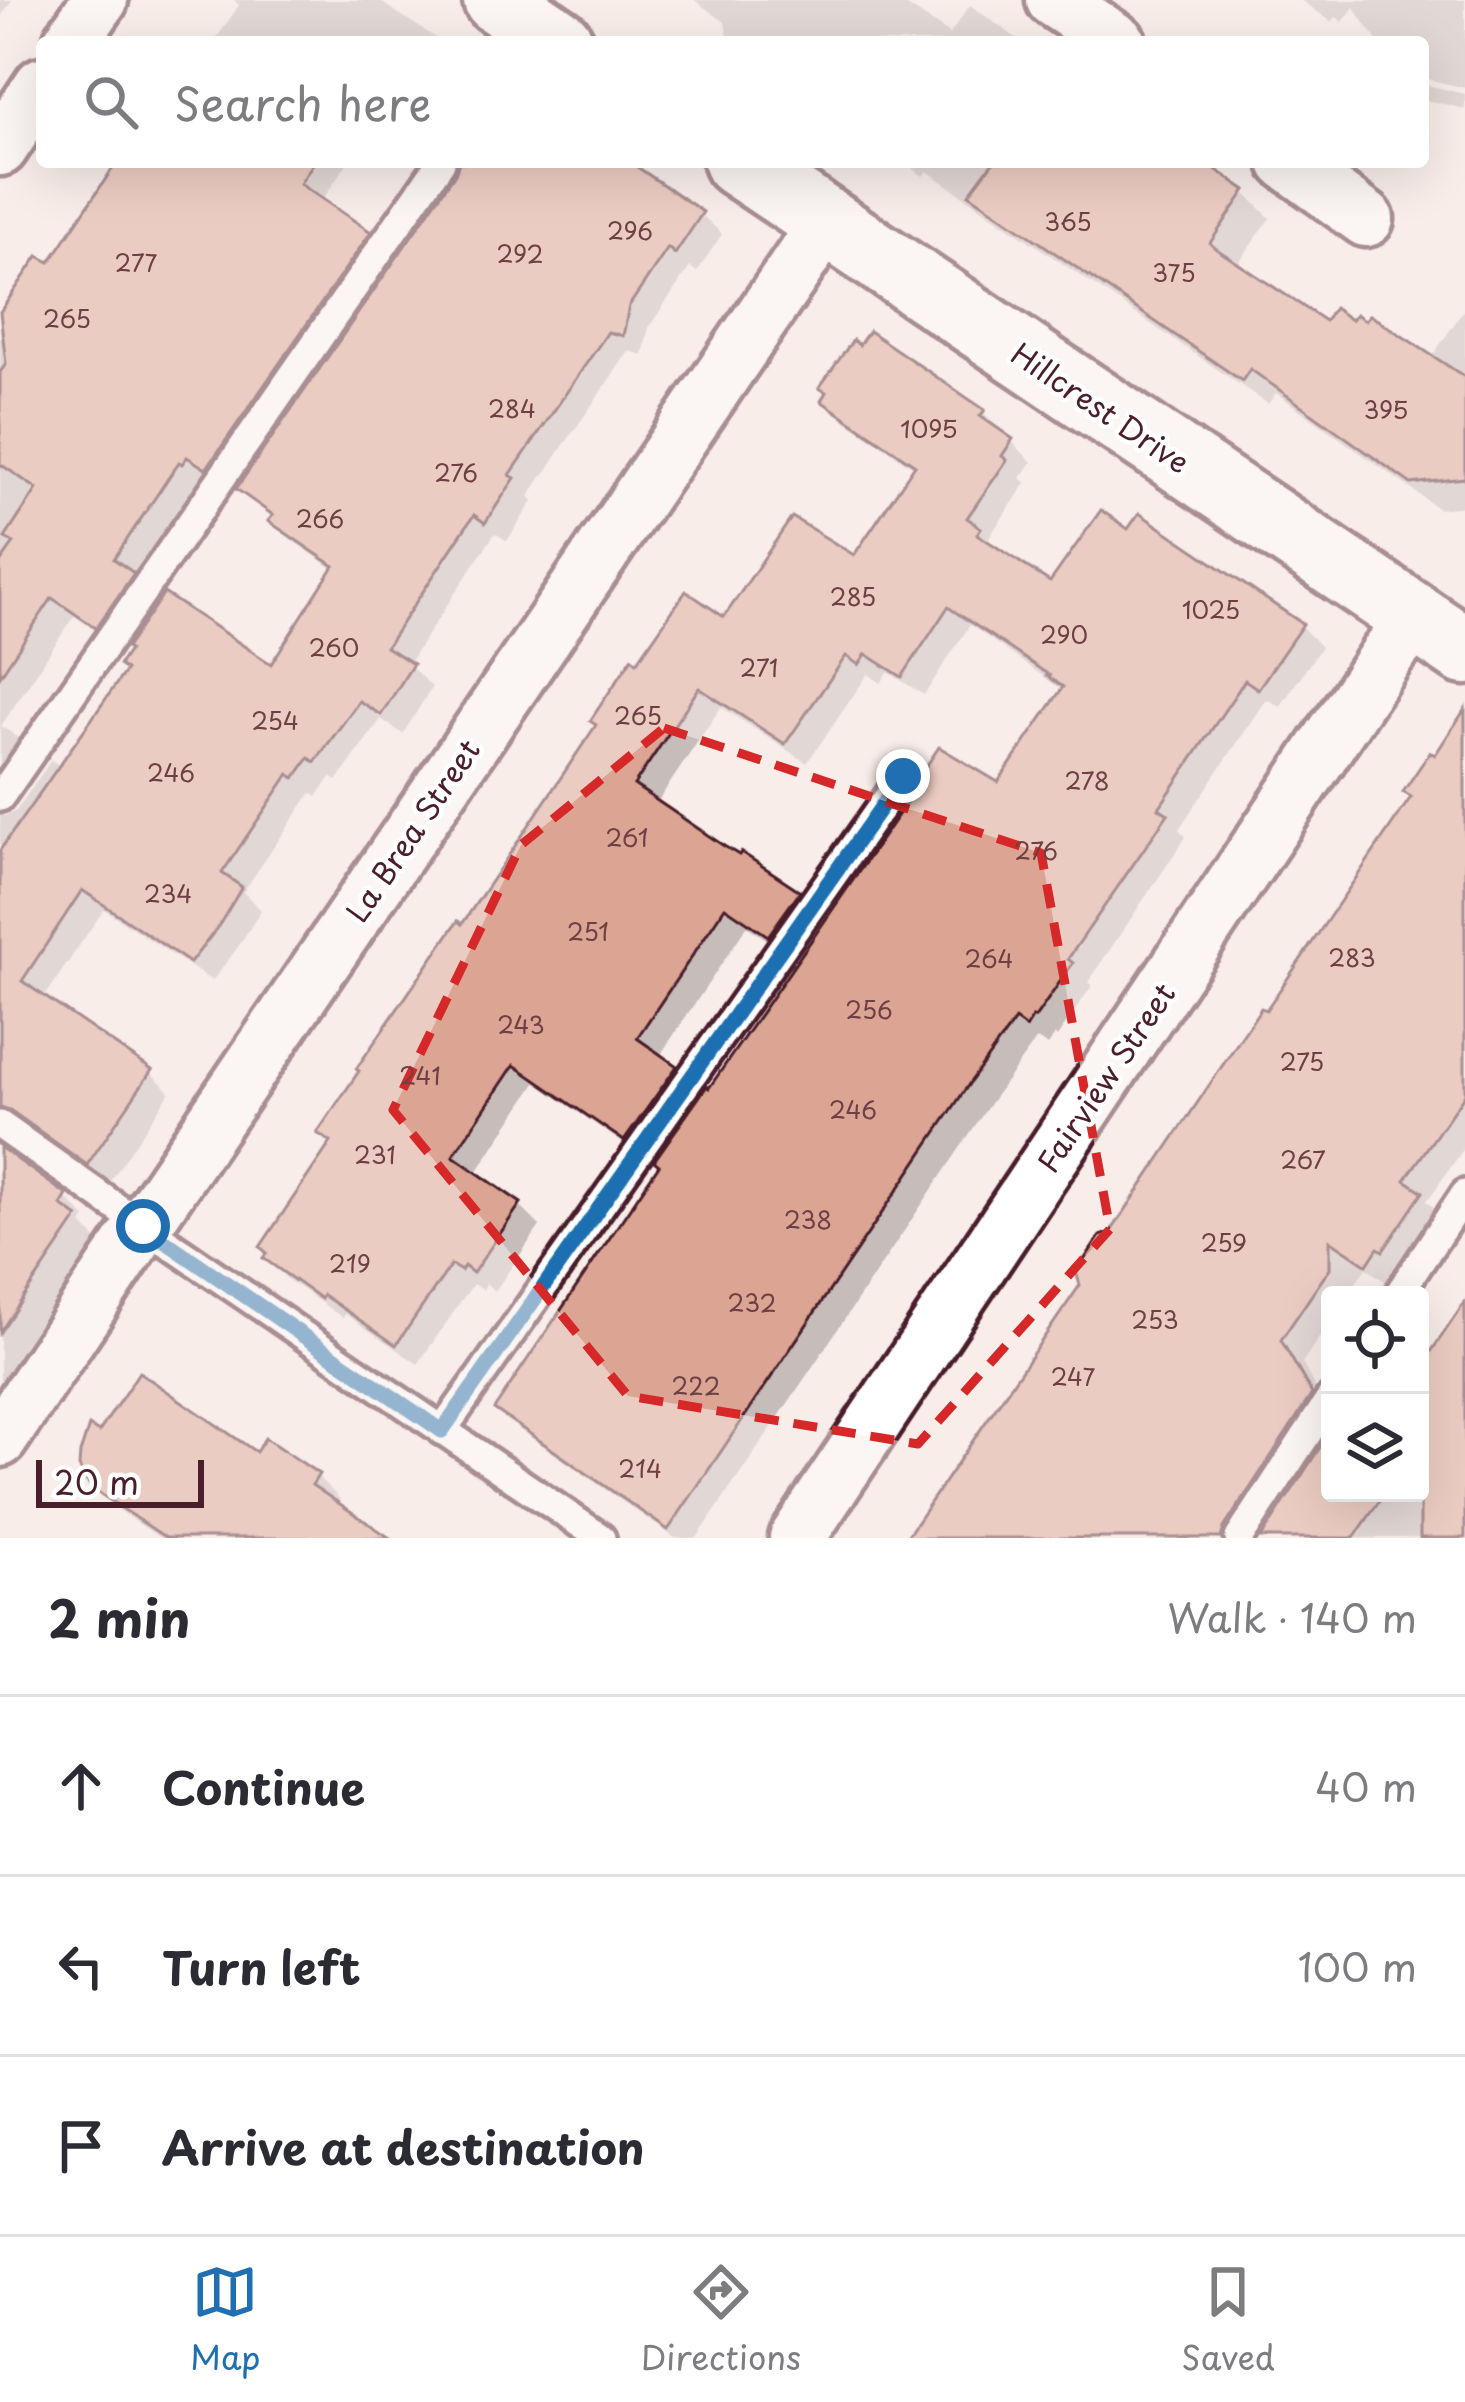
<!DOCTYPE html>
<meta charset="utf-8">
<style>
:root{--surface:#fff;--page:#f2f2f3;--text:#2b2b33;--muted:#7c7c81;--line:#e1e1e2;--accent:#1f6fb2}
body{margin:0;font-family:"Playpen Sans",sans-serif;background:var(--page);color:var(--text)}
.controls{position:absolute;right:36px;bottom:36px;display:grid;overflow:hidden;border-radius:12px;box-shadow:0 12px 48px #0002}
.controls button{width:108px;height:108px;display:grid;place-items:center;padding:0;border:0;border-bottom:3px solid var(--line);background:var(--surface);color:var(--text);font:60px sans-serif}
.scale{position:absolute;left:36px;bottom:30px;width:168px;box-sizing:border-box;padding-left:12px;border:6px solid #4a1f2b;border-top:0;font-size:33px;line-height:42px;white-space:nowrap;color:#4a1f2b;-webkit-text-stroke:9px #fff;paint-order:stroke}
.stop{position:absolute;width:36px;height:36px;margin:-27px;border:9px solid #1f6fb2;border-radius:50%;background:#fff}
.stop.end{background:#1f6fb2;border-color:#fff;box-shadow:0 3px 12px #0008}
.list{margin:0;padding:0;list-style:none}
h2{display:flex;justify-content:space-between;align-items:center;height:156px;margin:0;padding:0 48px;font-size:51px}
h2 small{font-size:39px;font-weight:400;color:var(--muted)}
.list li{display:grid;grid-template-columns:78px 1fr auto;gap:36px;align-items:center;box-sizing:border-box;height:180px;padding:0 48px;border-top:3px solid var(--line)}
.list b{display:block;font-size:45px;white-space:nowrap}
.list em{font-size:39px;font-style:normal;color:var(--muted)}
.icon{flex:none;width:66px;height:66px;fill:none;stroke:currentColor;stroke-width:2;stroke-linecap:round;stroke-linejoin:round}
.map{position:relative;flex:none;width:1465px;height:1538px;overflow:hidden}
.search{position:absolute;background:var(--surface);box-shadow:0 12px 48px #0002;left:36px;right:36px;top:36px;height:132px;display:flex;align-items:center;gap:30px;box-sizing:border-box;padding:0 42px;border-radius:12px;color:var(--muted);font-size:45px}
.sheet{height:696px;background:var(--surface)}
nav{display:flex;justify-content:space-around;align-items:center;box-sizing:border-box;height:168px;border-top:3px solid var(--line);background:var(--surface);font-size:33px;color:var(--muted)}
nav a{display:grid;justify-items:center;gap:6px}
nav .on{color:var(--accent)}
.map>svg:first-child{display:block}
.shadow{fill:#0003}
.building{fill:#dba493;stroke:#4a1f2b;stroke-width:3}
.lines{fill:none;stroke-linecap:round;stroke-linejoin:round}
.service-casing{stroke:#4a1f2b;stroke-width:36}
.minor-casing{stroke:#4a1f2b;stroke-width:63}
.tertiary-casing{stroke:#4a1f2b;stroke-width:75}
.service{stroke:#fff;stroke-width:27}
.minor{stroke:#fff;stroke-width:54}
.tertiary{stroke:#fff;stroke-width:66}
.route{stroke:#1f6fb2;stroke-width:15}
.marked{fill:none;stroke:#d62828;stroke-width:9;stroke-dasharray:24 15;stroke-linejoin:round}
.labels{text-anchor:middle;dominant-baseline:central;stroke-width:9;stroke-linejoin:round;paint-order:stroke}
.number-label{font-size:24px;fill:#6e4045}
.street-label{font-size:30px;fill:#4a1f2b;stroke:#fff}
</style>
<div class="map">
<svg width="1465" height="1538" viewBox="0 0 1465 1538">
<rect width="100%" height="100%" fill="#f8ede9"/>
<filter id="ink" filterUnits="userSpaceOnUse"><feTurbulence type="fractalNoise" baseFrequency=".00833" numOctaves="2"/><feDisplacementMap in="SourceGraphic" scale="24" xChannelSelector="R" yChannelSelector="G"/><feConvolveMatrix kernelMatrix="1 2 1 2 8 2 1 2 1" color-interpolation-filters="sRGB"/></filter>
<g filter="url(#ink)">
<g class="shadow">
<polygon points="0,0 12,0 0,18"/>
<polygon points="234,0 378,0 442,42 214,42 239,5"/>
<polygon points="694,0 898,0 950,34 970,5 1022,42 733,42 728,38 725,22"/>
<polygon points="1300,0 1465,0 1465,88 1423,78 1423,42 1378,42 1354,7 1343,22 1336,17 1332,22"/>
<polygon points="1423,84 1465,94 1465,109 1426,100 1423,97"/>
<polygon points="110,162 348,162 321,202 369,234 389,255 204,482 201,480 135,578 152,596 118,646 74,616 1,726 19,738 39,759 4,809 4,816 16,811 51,760 63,768 272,669 335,570 293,541 272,521 274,519 239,489 462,165 461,162 613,162 701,214 722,234 697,272 690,267 649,327 643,355 629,351 529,496 533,501 507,541 495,533 408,664 432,687 403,734 381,719 337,781 331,777 317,797 311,793 243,892 261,910 238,947 212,981 104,909 44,998 150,1072 170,1092 109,1183 33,1129 15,1128 5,1136 1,1147 4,1154 65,1197 86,1218 82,1224 97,1240 0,1382 0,329 51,266 116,169"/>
<polygon points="904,162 1199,162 1244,192 1270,218 1237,265 1326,325 1431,358 1465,308 1465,506 1439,509 1276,393 1268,404 927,171 923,176"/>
<polygon points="825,400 983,412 1032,462 1021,478 1026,483 988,539 1000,551 1051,586 1301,626 1321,647 1280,707 1267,699 1179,829 1186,837 1088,982 1092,986 1057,1037 1055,1035 1048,1046 1037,1039 991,1102 697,1538 675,1538 519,1429 498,1408 999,787 1064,691 970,625 924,695 888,672 881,683 868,674 807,763 721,707 656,804 798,894 819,914 790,955 747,926 659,1057 675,1068 696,1089 646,1159 536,1083 475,1175 519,1205 540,1226 495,1291 486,1284 483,1290 473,1284 418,1364 345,1314 343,1318 287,1279 267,1258 333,1144 321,1133 638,666 855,559 916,469 846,421"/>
<polygon points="1465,732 1465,1147 1427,1201 1443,1216 1390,1285 1366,1268 1348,1295 1330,1295 1330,1321 1302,1363 1330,1415 1253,1538 911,1538 1083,1285 1112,1235 1413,799 1435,759"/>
<polygon points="1465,1353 1465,1538 1264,1538 1330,1437 1330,1493 1420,1493 1420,1374"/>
<polygon points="257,1456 317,1476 340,1499 337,1505 385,1538 160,1538 120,1511 95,1486"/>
</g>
<g class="building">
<polygon points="117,162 314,162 300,184 371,232 206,469 187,457 182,464 179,462 114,559 134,573 96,628 52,598 0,676 0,563 14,543 5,538 37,489 0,464 0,372 6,364 0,312 38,256 50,262"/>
<polygon points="459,162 630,162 703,212 675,254 668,248 629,306 623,336 608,332 510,475 515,478 485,523 474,515 386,647 413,664 381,715 359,701 315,762 309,758 295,778 289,774 222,873 242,887 218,927 190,963 82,890 22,981 152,1070 87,1165 10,1110 0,1107 0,850 126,670 119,665 129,650 126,648 164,593 271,664 334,566 268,521 273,515 236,489 456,172"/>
<polygon points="993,162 1205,162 1246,190 1210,243 1215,248 1325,321 1334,308 1351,320 1356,314 1365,320 1370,315 1465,377 1465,478 1411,484 1250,369 1242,381 969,194"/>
<polygon points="869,331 985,410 980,416 1013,439 1002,456 1007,460 967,518 981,528 977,534 1050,582 1101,510 1128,529 1139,513 1303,624 1258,689 1245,680 1159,808 1168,814 1068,959 1073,963 1035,1018 1033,1017 1026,1028 1015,1020 971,1081 668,1530 494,1409 659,1165 654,1161 707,1086 709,1088 918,786 921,774 939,747 998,782 1063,687 1047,676 1049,675 948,607 902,677 866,654 859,665 846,656 785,744 699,688 634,785 724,846 739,855 741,852 800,891 768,936 725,907 637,1038 677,1066 624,1141 514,1065 453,1156 521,1203 473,1273 464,1266 461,1271 451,1265 396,1345 323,1295 321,1299 263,1258 267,1253 260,1247 331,1142 317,1133 359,1071 356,1069 458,921 462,924 511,852 596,725 590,721 632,658 637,662 686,591 724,617 792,517 854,555 915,465 821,401 826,392 819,388 853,340 859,345"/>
<polygon points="1465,709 1465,1094 1405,1180 1423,1192 1383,1251 1378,1248 1367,1265 1330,1240 1330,1268 1281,1340 1312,1394 1224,1528 1221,1538 906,1538 1080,1285 1076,1272 1100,1236 1110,1233 1261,1008 1266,1010 1303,956 1411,797 1403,792 1430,752 1435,755"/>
<polygon points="0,1147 67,1195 61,1205 78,1217 0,1332"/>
<polygon points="1465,1302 1465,1538 1420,1538 1420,1368"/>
<polygon points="139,1372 256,1452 265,1438 319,1474 312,1485 390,1538 166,1538 93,1489 84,1478 79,1466 80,1453 89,1426 99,1432"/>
<polygon points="1330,1432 1330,1493 1385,1493 1354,1538 1261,1538"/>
</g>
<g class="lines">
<g class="service-casing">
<g id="service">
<polyline points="0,797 441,162"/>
<polyline points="0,1125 143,1226 601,1538"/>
<polyline points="1398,1295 1465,1194"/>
<polyline points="442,1431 903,776"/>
<polyline points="1239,1538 1330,1399"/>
</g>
</g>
<g class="minor-casing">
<g id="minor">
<polyline points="1054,0 1118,42"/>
<polyline points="71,42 100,0"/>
<polyline points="0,148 42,85"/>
<polyline points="1287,162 1366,219"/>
<polyline points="0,1439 143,1226 827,222"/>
<polyline points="797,1538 1387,655 1417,619"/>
</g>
</g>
<g class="tertiary-casing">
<g id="tertiary">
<polyline points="497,0 559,42"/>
<polyline points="737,162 1465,651"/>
</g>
</g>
<use href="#service" class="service"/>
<use href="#minor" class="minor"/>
<use href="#tertiary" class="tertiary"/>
</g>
</g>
<g class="lines" filter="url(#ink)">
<polyline class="route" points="143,1226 442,1431 903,776"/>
</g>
<path d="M0 0H1465V1538H0ZM664,728L1041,853L1110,1229L918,1444L628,1396L393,1110L521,845Z" fill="#f8ede9" fill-opacity=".55" fill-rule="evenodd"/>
<path class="marked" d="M664,728L1041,853L1110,1229L918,1444L628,1396L393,1110L521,845Z"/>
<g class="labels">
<g class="number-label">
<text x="1068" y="221">365</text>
<text x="630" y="230">296</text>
<text x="520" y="253">292</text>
<text x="136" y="262">277</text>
<text x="1174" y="272">375</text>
<text x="67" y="318">265</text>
<text x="512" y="408">284</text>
<text x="1386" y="409">395</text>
<text x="929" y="428">1095</text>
<text x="456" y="472">276</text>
<text x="320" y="518">266</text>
<text x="853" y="596">285</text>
<text x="1211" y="609">1025</text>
<text x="1064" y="634">290</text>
<text x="334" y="647">260</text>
<text x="759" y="667">271</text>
<text x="638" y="715">265</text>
<text x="275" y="720">254</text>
<text x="171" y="772">246</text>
<text x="1087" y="780">278</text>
<text x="627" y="837">261</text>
<text x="1036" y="850">276</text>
<text x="168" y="893">234</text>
<text x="588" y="931">251</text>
<text x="1352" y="957">283</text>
<text x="989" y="958">264</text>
<text x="869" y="1009">256</text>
<text x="521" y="1024">243</text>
<text x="1302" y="1061">275</text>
<text x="420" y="1075">241</text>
<text x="853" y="1109">246</text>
<text x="375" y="1154">231</text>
<text x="1303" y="1159">267</text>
<text x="808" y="1219">238</text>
<text x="1224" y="1242">259</text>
<text x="350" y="1263">219</text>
<text x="752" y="1302">232</text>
<text x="1155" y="1319">253</text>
<text x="1073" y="1376">247</text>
<text x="696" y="1385">222</text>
<text x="640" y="1468">214</text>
</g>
<g class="street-label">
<text transform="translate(1101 407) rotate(34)">Hillcrest Drive</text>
<text transform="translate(412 830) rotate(-56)">La Brea Street</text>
<text transform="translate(1105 1077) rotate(-56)">Fairview Street</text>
</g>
</g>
</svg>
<div class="controls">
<button><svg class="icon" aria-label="locate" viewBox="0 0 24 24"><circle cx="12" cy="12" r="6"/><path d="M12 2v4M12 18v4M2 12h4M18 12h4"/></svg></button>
<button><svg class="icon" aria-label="layers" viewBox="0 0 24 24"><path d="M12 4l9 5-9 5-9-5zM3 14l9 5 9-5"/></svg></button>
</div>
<div class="scale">20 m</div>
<div class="stop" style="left:143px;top:1226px"></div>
<div class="stop end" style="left:903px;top:776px"></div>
<div class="search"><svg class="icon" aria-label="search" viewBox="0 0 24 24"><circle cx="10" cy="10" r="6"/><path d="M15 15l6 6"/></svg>Search here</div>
</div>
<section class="sheet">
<h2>2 min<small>Walk · 140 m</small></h2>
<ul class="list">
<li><svg class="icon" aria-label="ahead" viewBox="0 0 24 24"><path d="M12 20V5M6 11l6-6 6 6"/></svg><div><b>Continue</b></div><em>40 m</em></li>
<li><svg class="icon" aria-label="left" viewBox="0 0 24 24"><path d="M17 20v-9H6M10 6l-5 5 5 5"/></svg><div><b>Turn left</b></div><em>100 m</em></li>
<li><svg class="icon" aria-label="arrive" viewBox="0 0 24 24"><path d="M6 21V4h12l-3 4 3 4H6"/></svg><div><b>Arrive at destination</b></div></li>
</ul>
</section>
<nav>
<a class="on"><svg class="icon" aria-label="map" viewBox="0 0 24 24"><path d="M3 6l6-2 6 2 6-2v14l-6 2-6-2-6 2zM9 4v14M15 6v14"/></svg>Map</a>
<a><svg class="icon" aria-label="directions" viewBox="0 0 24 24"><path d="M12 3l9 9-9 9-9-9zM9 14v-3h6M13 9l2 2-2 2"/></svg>Directions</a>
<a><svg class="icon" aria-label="saved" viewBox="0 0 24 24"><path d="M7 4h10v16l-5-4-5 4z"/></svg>Saved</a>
</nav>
